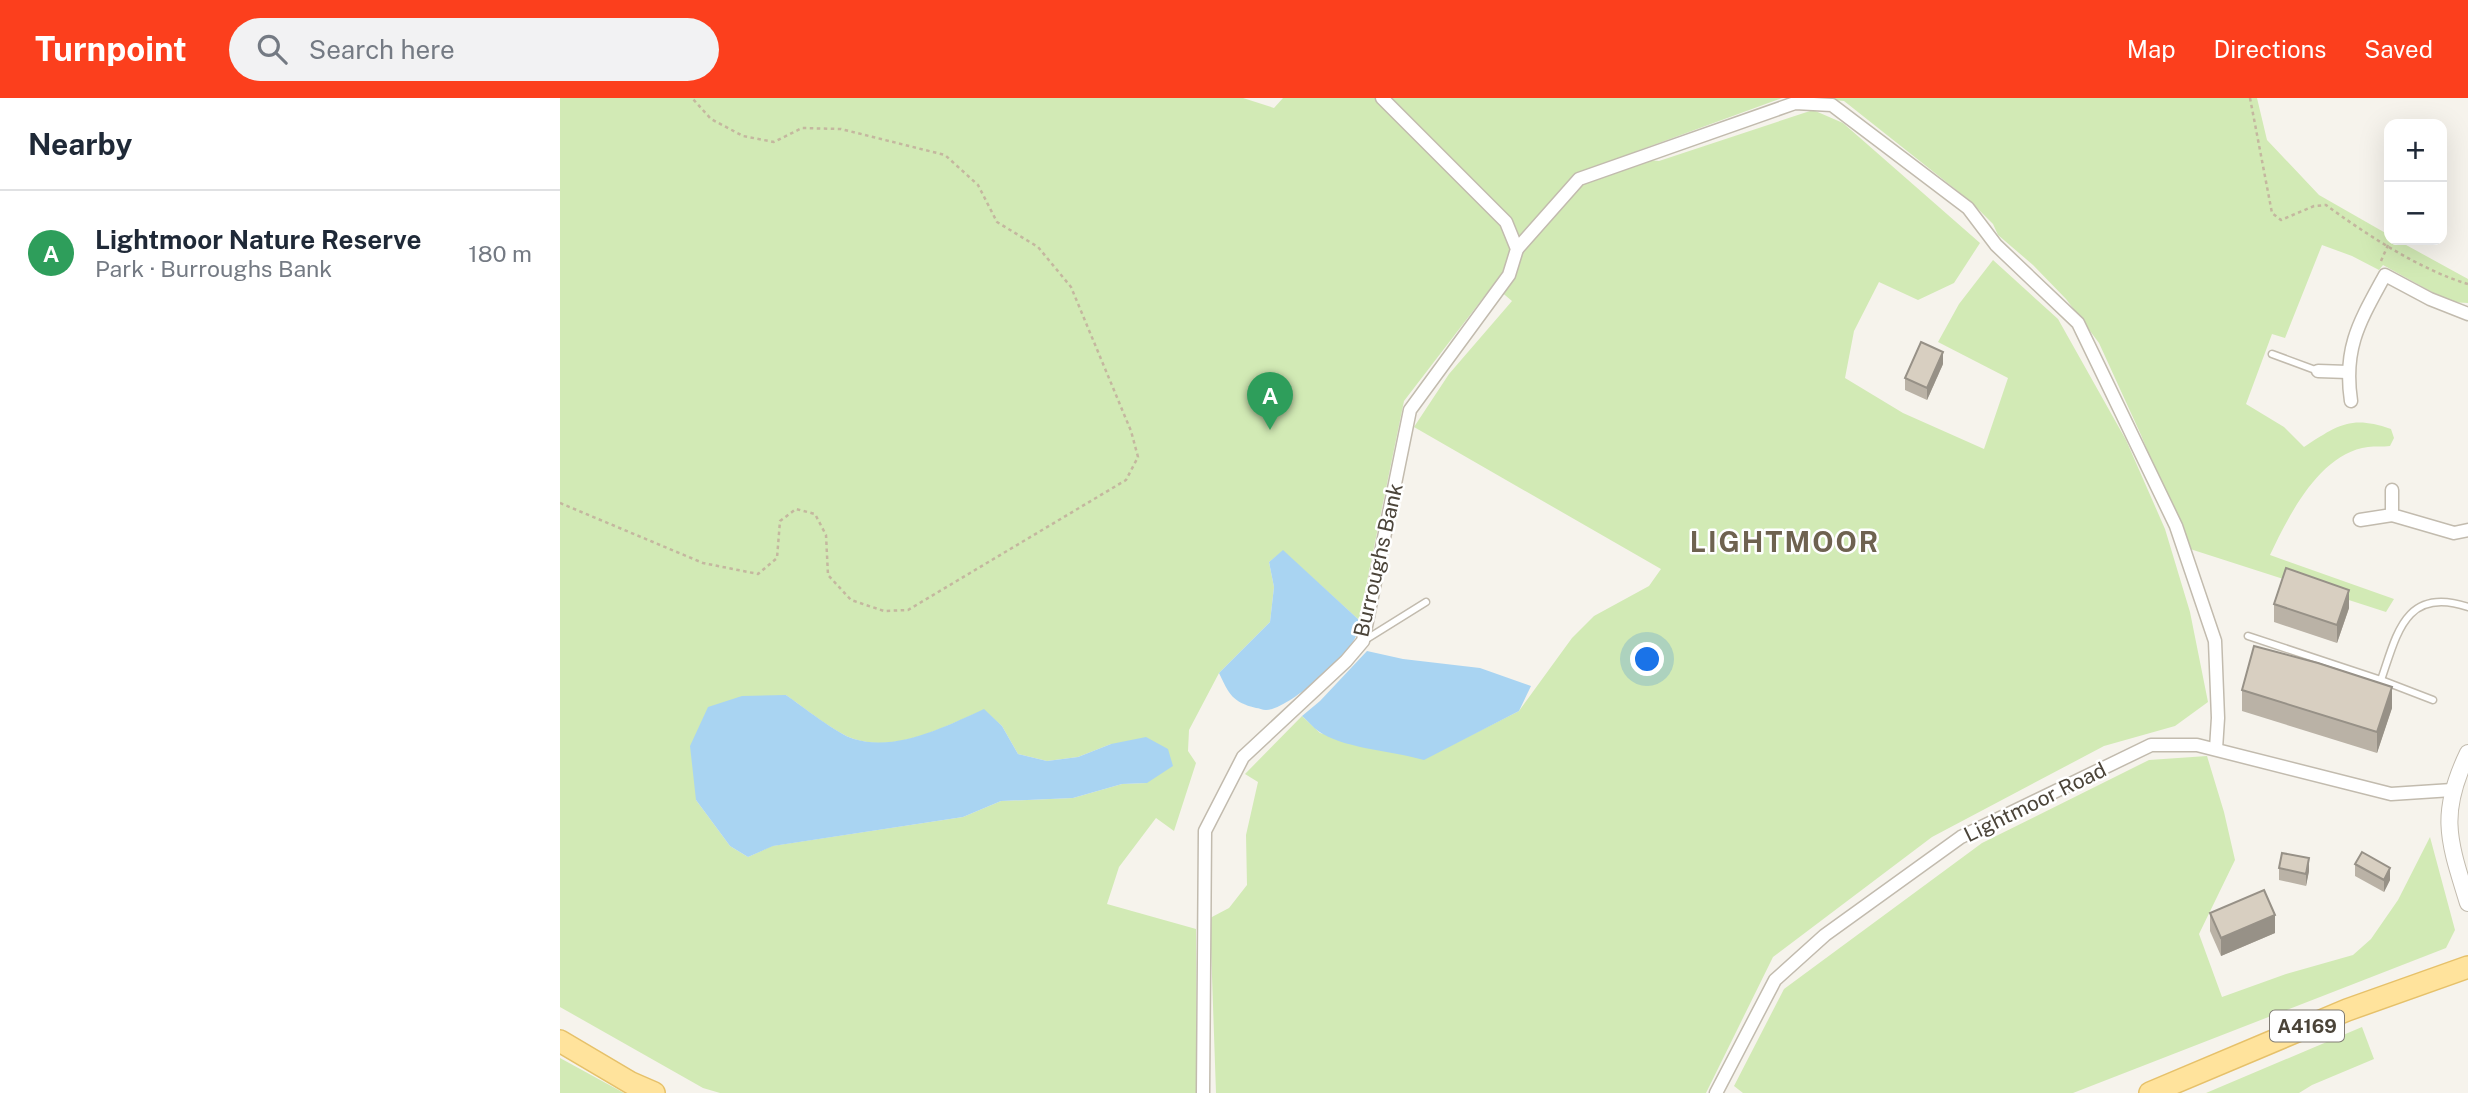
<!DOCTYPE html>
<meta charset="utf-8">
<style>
:root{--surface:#fff;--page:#f2f2f3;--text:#1f2937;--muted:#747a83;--line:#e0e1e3;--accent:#fc3f1d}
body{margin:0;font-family:"Public Sans",sans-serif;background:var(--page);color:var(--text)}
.controls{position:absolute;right:21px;top:21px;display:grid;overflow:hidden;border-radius:14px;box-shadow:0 7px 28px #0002}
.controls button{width:63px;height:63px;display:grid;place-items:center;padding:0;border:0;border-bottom:2px solid var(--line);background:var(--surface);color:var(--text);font:35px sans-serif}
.you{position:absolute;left:1088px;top:562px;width:24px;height:24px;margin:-18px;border:5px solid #fff;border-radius:50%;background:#1a73e8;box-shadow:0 0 0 10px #1a73e833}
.badge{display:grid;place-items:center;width:46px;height:46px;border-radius:50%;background:var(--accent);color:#fff;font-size:23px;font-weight:700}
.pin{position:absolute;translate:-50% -58px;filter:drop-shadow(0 2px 4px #0008)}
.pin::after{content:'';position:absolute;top:37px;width:24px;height:21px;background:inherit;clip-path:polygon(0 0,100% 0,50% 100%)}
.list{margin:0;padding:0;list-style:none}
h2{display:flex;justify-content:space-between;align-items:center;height:91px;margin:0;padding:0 28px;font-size:30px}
h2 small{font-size:23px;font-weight:400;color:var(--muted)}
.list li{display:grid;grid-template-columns:46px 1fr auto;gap:21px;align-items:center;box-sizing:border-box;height:126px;padding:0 28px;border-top:2px solid var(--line)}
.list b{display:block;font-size:26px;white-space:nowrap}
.list p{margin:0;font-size:23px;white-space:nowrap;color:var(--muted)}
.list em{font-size:23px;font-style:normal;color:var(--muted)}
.icon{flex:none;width:38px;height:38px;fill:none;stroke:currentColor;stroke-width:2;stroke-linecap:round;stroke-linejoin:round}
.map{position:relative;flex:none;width:1908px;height:995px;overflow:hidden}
header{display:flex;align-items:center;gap:42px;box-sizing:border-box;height:98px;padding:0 35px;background:var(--accent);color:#fff}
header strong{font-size:33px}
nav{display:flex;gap:38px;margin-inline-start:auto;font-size:24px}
.search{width:490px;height:63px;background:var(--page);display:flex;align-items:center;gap:18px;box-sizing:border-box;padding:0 24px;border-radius:38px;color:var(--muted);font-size:26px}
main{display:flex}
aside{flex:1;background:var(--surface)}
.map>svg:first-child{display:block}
.green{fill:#d2eab5;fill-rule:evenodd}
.water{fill:#a9d4f2}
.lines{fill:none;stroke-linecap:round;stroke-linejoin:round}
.service-casing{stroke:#c2bbae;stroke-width:9}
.minor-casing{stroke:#c2bbae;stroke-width:15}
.tertiary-casing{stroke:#c2bbae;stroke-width:18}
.primary-casing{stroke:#e6c16a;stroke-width:24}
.path{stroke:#c4b79f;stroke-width:2.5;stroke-dasharray:3.5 3.5;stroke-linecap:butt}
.service{stroke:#fff;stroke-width:6}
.minor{stroke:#fff;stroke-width:12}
.tertiary{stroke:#fff;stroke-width:16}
.primary{stroke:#ffe39c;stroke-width:21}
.wall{fill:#bab2a6}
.shaded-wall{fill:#979187}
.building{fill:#d8cfc1;stroke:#979187;stroke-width:2}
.labels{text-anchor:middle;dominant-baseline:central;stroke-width:5;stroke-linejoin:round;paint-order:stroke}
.shield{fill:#fff;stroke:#817c74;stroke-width:2}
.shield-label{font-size:19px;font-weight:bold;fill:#4b4439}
.street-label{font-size:21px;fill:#4b4439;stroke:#fff}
.district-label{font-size:28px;font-weight:bold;letter-spacing:2px;fill:#6e6250;stroke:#fff}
</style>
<header>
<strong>Turnpoint</strong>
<div class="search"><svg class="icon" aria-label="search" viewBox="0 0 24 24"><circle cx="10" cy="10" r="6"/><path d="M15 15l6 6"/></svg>Search here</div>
<nav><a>Map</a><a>Directions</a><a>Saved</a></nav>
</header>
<main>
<aside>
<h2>Nearby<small></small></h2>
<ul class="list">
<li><span class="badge" style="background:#2e9e5b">A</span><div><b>Lightmoor Nature Reserve</b><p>Park · Burroughs Bank</p></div><em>180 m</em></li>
</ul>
</aside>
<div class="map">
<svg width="1908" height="995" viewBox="0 0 1908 995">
<rect width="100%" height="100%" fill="#f6f3ec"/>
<g class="green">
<path d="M0,0H683L714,10L723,0H1222L1077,53L1067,60L1099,63L1253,12L1283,25L1420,145L1394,185L1358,202L1319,184L1294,233L1285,280L1343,315L1424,351L1448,280L1378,244L1399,206L1433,162L1498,221L1566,342L1605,431L1630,514L1648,604L1615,628L1544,648L1372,739L1213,859L1146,995H656L650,820L669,810L687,787L686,737L698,684L685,676L742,618L760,635L864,661L959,613L1012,540L1034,518L1089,488L1101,471L854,329L889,276L952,203L933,187L844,303L799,522L723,453L709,464L714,489L710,524L659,575L629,632L628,653L636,665L614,733L596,720L559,769L547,806L636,831L637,995H160L143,990L0,909ZM226,597C243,609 277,636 294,641C338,655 385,628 424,612L442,628L458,656L487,663L518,659L551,646L587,685L562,686L513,700L441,703L403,719L212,748L188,759L170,748L136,702Z"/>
<path d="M1252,0H1697L1707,42L1759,97L1829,137V142H1837L1908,181V205L1890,204L1823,167L1819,172L1792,158L1762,147L1725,240L1712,236L1686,306L1724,329L1744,349C1778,327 1791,317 1831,331L1834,340L1830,348C1823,349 1815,348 1808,349C1760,355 1729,417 1710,457L1834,501L1826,514L1627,450L1581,337L1539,245L1506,201L1473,167L1438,137L1433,126L1409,102L1284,3Z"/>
<polygon points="1647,658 1664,714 1675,762 1639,836 1662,899 1726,876 1793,857 1811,841 1838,802 1870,739 1895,832 1886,850 1513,995 1183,995 1174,988 1224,891 1422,745 1589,662"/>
<polygon points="1802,929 1814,961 1752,987 1739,995 1646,995"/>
<polygon points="0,960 64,995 0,995"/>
</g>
<g class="water">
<path d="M723,452L799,522C798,527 798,534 796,538C788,558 728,612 706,612C702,612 699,610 696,610C672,604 669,596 659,575L710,524L714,489L709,464Z"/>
<path d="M807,553L843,561L920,570L971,588L959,613L864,662C833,653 789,651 763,636C755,632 749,624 742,618L760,603Z"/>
<path d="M226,597C242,608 277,636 294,641C337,654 386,628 424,611L442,628L458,656L487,663L518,659L551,646L586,639L608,651L613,668L587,685L562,686L513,700L441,703L403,719L213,748L188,759L170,748L136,702L130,648L148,609L182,598Z"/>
</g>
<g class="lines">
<g class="service-casing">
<g id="service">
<polyline points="1712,256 1758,273"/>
<path d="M1688,538L1821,582C1837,536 1845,488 1908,509"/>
<polyline points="805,542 866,504"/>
<polyline points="1821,582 1873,602"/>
</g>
</g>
<g class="minor-casing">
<g id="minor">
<polyline points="957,151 1019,81 1235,5 1272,7 1408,110 1436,147 1518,225 1616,428 1655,543 1658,620 1656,651"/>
<polyline points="1758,273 1788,274"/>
<path d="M1791,303C1783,249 1800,223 1825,177L1870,201L1908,216"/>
<polyline points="1832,392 1832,417 1894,435 1908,432"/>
<polyline points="1800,422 1832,417"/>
<polyline points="643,995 645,733 683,659 786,563 803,543 850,312 949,177 957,151 946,124 822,0"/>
<polyline points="1156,995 1215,882 1265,837 1401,739 1591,647 1637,647 1831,696 1892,692"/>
</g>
</g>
<g class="tertiary-casing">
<path id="tertiary" d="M1908,655C1878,717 1889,743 1908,805"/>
</g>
<g class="primary-casing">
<g id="primary">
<polyline points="0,943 71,985 94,995"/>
<polyline points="1590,995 1787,912 1908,869"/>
</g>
</g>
<g class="path">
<path d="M1690,0L1712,115L1721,122L1754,108L1766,107C1804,135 1862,173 1908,186"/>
<polyline points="1821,163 1828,147"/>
<polyline points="0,405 143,465 198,476 217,460 220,423 236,411 255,416 266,437 268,477 291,502 324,513 348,512 566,382 578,359 571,333 511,189 478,149 437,124 418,87 385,57 281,31 242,30 214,44 183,38 151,21 132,0"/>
</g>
<use href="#service" class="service"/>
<use href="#minor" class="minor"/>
<use href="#tertiary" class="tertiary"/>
<use href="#primary" class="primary"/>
</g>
<g class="wall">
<polygon points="1383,266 1367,302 1345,292 1345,280"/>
<polygon points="1714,506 1789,510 1777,545 1714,524"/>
<polygon points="1682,592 1832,610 1817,655 1682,613"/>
<polygon points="1795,766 1830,782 1824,794 1795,778"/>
<polygon points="1719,770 1749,773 1746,788 1719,782"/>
<polygon points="1650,815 1715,835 1661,858 1650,833"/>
</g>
<g class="shaded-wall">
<polygon points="1383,254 1383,266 1367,302 1367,290"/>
<polygon points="1789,492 1789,510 1777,545 1777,527"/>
<polygon points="1832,589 1832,610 1817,655 1817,634"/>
<polygon points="1749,760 1749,773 1746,788 1746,776"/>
<polygon points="1830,770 1830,782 1824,794 1824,782"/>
<polygon points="1715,817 1715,835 1661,858 1661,840"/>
</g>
<g class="building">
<polygon points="1361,244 1383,254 1367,290 1345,280"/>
<polygon points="1726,470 1789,492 1777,527 1714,506"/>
<polygon points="1694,548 1758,565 1832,589 1817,634 1682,592"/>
<polygon points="1802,754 1830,770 1824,782 1795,766"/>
<polygon points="1722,755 1749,760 1746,776 1719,770"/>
<polygon points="1704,792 1715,817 1661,840 1650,815"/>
</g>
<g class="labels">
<rect class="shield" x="1710" y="912.5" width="74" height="31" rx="5"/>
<g class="shield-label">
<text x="1747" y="928">A4169</text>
</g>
<g class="street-label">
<text transform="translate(818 462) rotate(-77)">Burroughs Bank</text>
<text transform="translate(1475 704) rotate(-26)">Lightmoor Road</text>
</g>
<g class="district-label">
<text x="1225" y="443">LIGHTMOOR</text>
</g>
</g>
</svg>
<div class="controls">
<button>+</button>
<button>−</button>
</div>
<div class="you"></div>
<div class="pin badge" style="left:710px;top:332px;background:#2e9e5b">A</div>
</div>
</main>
